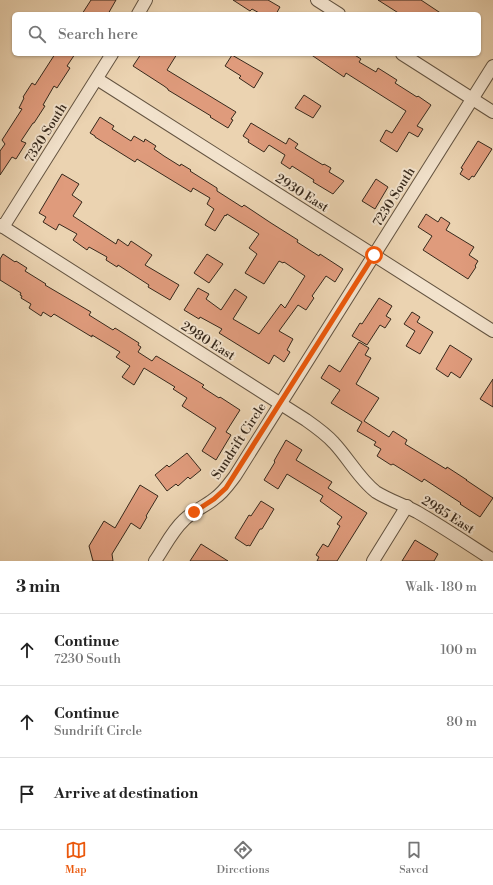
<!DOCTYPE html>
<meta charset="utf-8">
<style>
:root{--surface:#fff;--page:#f6f6f6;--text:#222;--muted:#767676;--line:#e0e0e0;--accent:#ea580c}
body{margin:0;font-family:"Libre Bodoni",serif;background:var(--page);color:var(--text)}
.stop{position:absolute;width:12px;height:12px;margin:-9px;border:3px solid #ea580c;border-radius:50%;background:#fff}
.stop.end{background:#ea580c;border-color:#fff;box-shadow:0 1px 4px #0008}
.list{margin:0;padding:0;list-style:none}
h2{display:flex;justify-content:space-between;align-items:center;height:52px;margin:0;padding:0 16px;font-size:17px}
h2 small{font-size:13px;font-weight:400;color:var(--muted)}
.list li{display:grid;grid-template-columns:26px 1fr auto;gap:12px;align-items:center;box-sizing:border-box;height:72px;padding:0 16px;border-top:1px solid var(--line)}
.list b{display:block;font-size:15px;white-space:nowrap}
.list p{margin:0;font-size:13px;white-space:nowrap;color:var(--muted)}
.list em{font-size:13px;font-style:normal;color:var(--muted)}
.icon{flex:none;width:22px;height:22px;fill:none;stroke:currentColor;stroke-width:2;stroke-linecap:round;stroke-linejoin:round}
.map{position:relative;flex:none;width:493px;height:561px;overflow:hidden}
.search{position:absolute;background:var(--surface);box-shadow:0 1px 3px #0004;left:12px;right:12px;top:12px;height:44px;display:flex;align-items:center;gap:10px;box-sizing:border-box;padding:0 14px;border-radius:6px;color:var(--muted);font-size:15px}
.sheet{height:268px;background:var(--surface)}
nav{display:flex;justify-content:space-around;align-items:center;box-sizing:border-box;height:56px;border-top:1px solid var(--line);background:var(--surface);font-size:11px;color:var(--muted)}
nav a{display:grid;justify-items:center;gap:2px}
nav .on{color:var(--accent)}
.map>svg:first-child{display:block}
.building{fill:#df9b7c;stroke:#37291c}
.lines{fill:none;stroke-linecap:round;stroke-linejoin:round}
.minor-casing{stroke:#645441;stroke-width:14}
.minor{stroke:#f2e2cc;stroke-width:12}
.route{stroke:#ea580c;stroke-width:5}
.labels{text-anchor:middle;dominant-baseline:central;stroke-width:4;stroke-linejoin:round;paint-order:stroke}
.street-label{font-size:13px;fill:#37291c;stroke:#f2e2cc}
</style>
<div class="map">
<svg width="493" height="561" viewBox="0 0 493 561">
<rect width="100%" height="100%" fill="#ebd3b1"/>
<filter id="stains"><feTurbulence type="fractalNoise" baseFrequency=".005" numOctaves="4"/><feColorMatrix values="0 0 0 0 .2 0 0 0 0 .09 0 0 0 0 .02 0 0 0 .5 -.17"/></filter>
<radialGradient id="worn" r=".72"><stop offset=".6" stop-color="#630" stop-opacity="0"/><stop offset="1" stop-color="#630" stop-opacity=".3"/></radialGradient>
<g class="building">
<polygon points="91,0 116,0 108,14 82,14"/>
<polygon points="233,0 268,0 280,7 276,14 261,14 252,9 250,11"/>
<polygon points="378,0 421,0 442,14 400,14"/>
<polygon points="55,54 75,54 67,66 70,68 57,88 54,86 43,105 45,106 34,123 33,123 21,141 26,143 16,159 12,157 0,175 0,151 5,144 2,140 22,109 19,108 24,98 23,97 32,83 35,85"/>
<polygon points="141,54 177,54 167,70 236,112 231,119 233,120 228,128 210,117 211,116 168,90 168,89 164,86 133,66"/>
<polygon points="310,54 353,54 361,59 359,62 376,72 378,68 397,80 395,83 417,97 418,96 431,105 417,126 423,129 418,137 409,132 397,152 380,141 386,130 392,133 406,111 346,73 344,77"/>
<polygon points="232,55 263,73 254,88 239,78 241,76 225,66"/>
<polygon points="304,95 321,106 313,118 295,108"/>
<polygon points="100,117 114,126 112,129 131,141 134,136 144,142 145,139 156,146 154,149 164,156 180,166 181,164 191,170 190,171 217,188 217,191 242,207 244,205 271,223 298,240 297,242 319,256 320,254 343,269 335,282 326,276 312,296 314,298 306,310 298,305 279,331 293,339 287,350 290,352 284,362 274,355 269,364 219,333 222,329 200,317 199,319 184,310 198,288 209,294 206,299 221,310 235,289 247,297 233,319 259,334 281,304 285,308 305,276 284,262 283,263 279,261 264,284 245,273 257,254 249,248 259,234 227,214 226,216 225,215 215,231 205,225 214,209 207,204 210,198 193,188 191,192 137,159 135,162 95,137 95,136 90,133"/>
<polygon points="251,123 286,144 289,138 298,144 295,148 323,165 324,164 331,168 329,172 344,181 333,194 313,182 314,180 292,166 290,169 281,163 285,155 269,145 264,152 248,142 249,140 243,136"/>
<polygon points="478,141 492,149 474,177 472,176 469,180 460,174 463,169 461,168"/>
<polygon points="62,174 79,184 72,195 82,202 73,216 116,244 118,239 128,246 131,241 152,255 145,265 179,285 170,300 148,287 149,285 118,265 117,267 106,260 107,257 89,247 87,250 73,240 77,234 59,224 56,230 43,222 46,217 39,213"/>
<polygon points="376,179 388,187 375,209 362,201"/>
<polygon points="426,214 438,222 441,217 450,223 446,230 474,247 469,255 478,261 475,266 476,267 468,279 423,250 432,236 418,227"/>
<polygon points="3,254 15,262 16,261 27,268 25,271 46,284 45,285 91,312 89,315 113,330 115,328 139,343 138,345 141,347 138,352 152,361 156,356 158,357 204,385 202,387 219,398 220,397 240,410 226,432 231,435 216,460 202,451 216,428 182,406 187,398 173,389 175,387 144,368 134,385 122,377 130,366 116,357 120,352 92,335 92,337 54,314 51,317 43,312 41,316 29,308 31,304 21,298 22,296 20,295 21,293 0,280 0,259"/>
<polygon points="207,254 223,264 209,283 194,273"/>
<polygon points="379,298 392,306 386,316 391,319 385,328 380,325 367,345 352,336 360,323 362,324"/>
<polygon points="412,312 420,317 417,322 433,332 420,354 406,346 415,331 404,324"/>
<polygon points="359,342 369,348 365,355 371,358 356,384 379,398 364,421 389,437 393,431 407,440 405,444 446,469 447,467 467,480 466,480 493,498 480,517 460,504 461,503 424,479 422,482 393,464 391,465 377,456 381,449 374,445 376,442 357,431 362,422 331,403 340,390 321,378 329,365 340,372"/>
<polygon points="450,345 472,359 460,378 451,372 448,377 436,369"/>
<polygon points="493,379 493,407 480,399"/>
<polygon points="286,440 302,450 296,460 332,482 328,488 367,513 337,561 317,561 319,557 316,555 323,544 328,547 340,526 337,524 342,517 320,501 323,496 287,474 278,489 264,480 275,462 274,461"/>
<polygon points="187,453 201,470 190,479 188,477 178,486 176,484 167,491 155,475 167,465 169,467"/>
<polygon points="140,485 158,496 146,516 147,517 140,529 131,523 112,554 113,561 93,561 89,546 104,521 115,528"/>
<polygon points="261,501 274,509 262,529 260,529 250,546 248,545 247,546 235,538 249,515 251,516"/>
<polygon points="415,540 438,554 434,561 402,561"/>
<polygon points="201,544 228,561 190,561"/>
</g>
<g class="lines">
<g class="minor-casing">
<g id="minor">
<polyline points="317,0 339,14"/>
<polyline points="138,14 146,0"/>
<polyline points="402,54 493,112"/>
<polyline points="97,79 493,331"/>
<path d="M0,225L306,420C316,427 326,434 334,443C349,459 359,479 376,492C389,500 404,505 417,512C443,527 468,544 493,560"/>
<polyline points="3,227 112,54"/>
<path d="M155,561C164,548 172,531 184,520C193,511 204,507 214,499C223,493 229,484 235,476L493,66"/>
<polyline points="373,561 407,506"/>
</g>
</g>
<use href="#minor" class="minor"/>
</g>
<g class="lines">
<polyline class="route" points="194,512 214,499 226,488 374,255"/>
</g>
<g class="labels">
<g class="street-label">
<text transform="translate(46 133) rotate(-58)">7320 South</text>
<text transform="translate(302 193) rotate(32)">2930 East</text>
<text transform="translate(394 197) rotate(-58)">7230 South</text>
<text transform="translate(208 341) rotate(32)">2980 East</text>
<text transform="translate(239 441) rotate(-57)">Sundrift Circle</text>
<text transform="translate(448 515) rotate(32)">2985 East</text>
</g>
</g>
<rect width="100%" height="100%" filter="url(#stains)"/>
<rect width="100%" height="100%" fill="url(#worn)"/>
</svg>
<div class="stop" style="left:374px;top:255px"></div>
<div class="stop end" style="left:194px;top:512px"></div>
<div class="search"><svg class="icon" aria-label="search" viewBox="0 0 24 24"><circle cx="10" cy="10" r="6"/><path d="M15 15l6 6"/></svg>Search here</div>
</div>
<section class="sheet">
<h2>3 min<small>Walk · 180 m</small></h2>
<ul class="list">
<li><svg class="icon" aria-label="ahead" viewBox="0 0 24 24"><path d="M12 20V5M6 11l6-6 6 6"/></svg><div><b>Continue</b><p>7230 South</p></div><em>100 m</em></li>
<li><svg class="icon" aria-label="ahead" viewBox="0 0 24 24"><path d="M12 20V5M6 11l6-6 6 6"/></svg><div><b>Continue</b><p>Sundrift Circle</p></div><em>80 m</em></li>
<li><svg class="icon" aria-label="arrive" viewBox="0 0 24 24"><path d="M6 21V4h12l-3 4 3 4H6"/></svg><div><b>Arrive at destination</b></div></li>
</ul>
</section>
<nav>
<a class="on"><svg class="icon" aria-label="map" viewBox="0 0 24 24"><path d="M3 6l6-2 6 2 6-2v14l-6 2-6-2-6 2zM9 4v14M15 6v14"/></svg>Map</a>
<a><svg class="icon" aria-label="directions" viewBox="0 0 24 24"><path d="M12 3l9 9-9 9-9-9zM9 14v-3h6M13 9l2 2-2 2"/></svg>Directions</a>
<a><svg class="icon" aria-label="saved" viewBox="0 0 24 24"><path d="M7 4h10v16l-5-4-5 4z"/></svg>Saved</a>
</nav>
